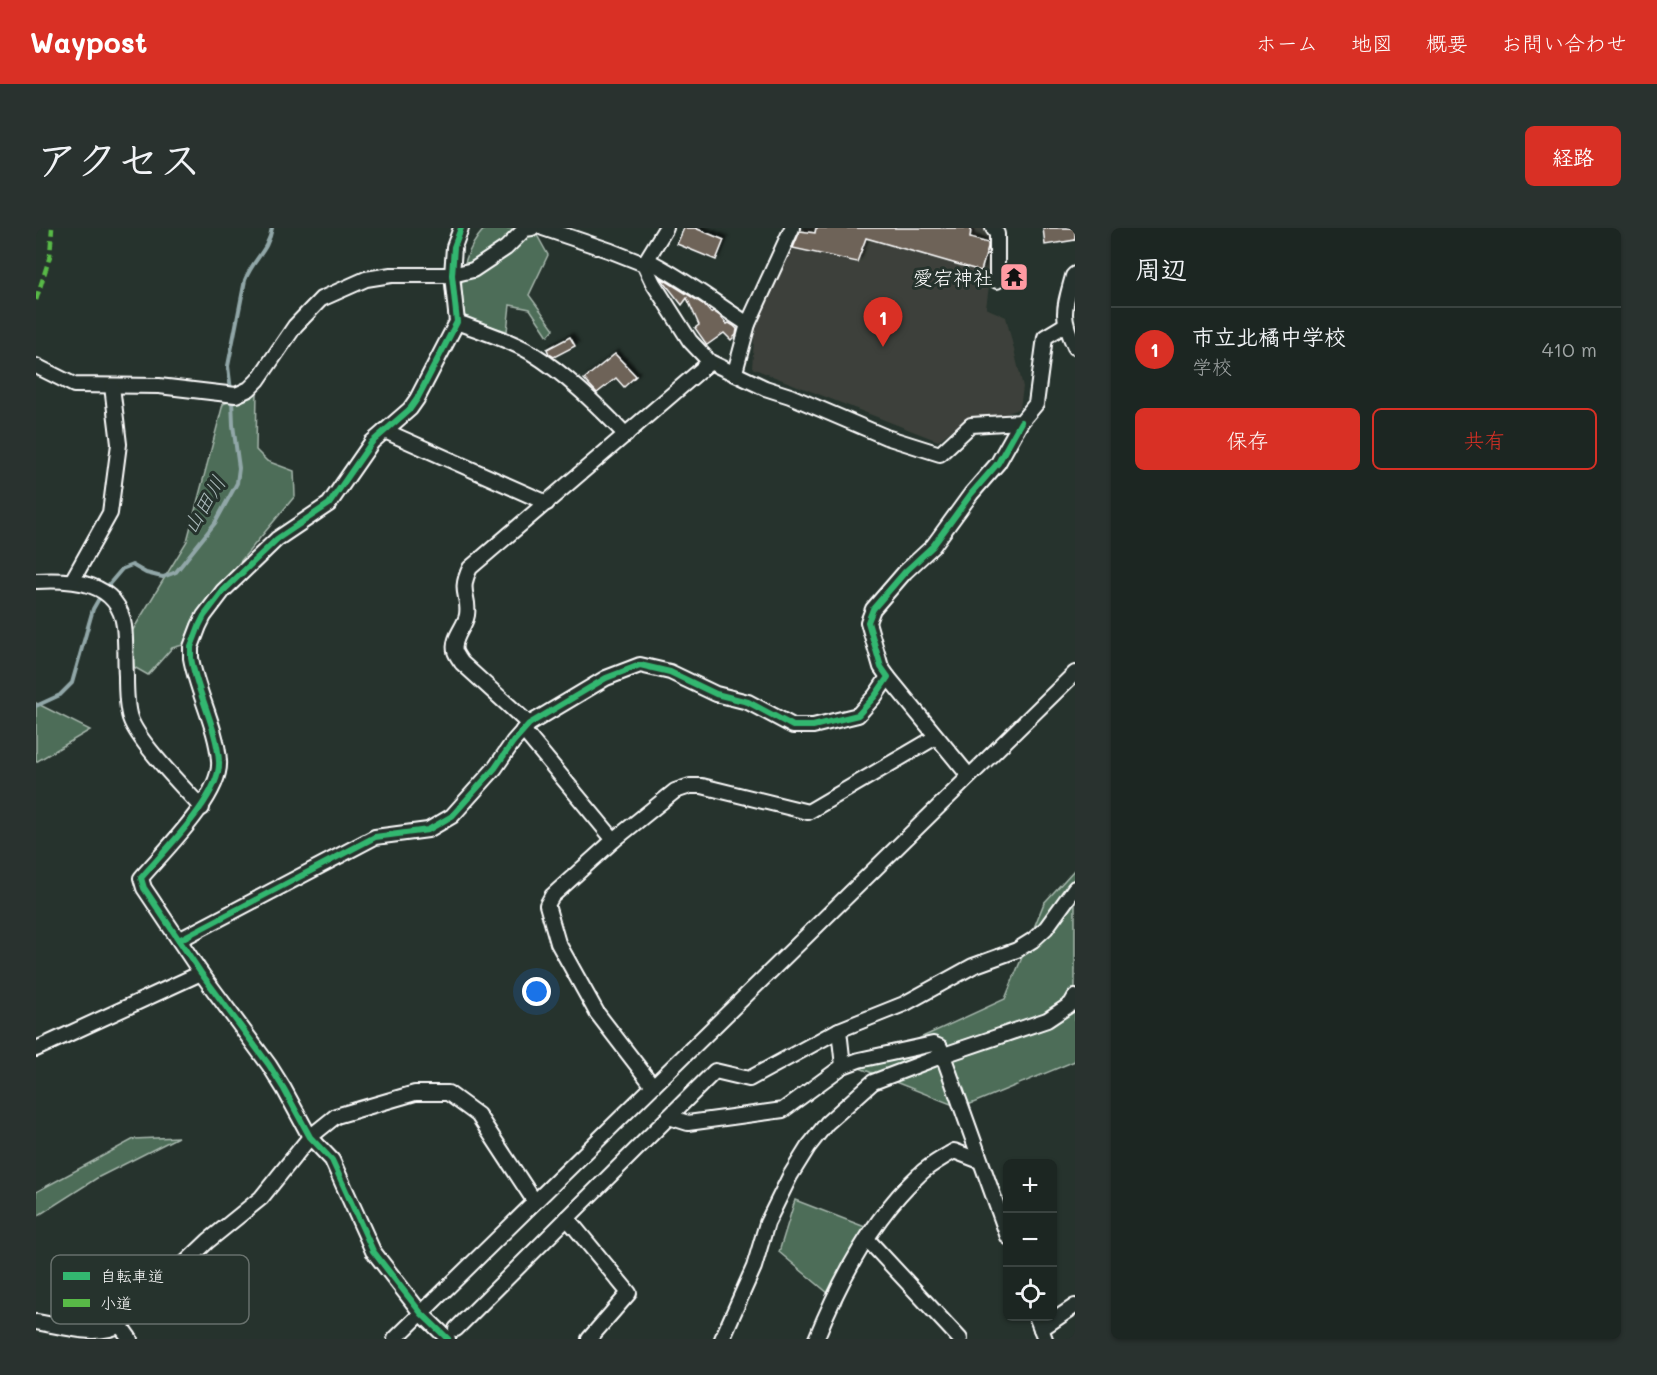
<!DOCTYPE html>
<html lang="ja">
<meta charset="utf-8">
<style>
:root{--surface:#1c2622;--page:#29322f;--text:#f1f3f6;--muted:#a0a5a5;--line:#3a4340;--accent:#d93025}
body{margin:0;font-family:Mali,"Klee One",sans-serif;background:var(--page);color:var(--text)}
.controls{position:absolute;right:18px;bottom:18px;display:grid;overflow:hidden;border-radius:9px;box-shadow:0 2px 4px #0004}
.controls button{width:54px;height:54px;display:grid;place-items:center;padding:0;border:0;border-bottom:2px solid var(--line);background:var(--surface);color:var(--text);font:30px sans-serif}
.you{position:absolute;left:501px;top:764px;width:21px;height:21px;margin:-15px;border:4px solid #fff;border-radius:50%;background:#1a73e8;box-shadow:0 0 0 9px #1a73e833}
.badge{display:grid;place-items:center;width:39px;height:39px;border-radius:50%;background:var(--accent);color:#fff;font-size:20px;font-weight:700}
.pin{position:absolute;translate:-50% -50px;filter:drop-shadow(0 2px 3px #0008)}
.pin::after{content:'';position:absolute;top:32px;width:21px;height:18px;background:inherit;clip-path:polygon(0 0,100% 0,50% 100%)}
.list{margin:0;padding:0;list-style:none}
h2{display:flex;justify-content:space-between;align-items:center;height:78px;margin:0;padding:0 24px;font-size:26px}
h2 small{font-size:20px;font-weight:400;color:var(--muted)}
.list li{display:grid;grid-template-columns:39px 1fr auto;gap:18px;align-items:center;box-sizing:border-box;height:84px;padding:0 24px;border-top:2px solid var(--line)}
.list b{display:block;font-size:22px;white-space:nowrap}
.list p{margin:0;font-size:20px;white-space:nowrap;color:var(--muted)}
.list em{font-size:20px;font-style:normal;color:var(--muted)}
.actions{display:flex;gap:12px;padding:18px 24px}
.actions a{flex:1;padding:14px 0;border:2px solid var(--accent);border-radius:9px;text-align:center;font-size:21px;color:var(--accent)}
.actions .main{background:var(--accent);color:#fff}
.icon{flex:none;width:33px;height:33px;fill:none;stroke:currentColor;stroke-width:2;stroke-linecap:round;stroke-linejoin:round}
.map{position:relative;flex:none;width:1039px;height:1111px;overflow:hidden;border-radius:9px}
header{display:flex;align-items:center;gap:36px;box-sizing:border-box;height:84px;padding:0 30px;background:var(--accent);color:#fff}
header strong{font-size:28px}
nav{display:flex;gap:33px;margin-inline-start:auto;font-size:21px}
.intro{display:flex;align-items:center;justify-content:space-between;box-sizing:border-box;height:144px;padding:0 36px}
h1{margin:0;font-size:42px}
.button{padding:15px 27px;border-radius:9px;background:var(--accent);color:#fff;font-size:21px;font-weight:700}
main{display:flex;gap:36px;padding:0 36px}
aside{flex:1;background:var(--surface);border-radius:9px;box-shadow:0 2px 4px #0004}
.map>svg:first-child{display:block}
.built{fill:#3c413a}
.green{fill:#4d6d58;stroke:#a6b6ac;stroke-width:1.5}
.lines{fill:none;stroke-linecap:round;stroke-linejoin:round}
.stream{stroke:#91a7a8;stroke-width:4}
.building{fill:#6e6359;stroke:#fff;stroke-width:1.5;filter:url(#shadow)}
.minor-casing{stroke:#fff;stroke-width:18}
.minor{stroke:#26332d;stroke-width:14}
.quiet{stroke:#58b947;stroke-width:4.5;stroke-dasharray:9 4.5;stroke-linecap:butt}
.cycleway-casing{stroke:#26332d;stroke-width:10}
.cycleway{stroke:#33b770;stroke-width:6}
.labels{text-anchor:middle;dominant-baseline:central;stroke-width:6;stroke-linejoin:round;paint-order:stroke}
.poi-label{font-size:20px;fill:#fff;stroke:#26332d;text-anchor:end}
.water-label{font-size:21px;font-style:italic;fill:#adbdbe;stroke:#26332d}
.key{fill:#26332d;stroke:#67706c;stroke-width:1.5}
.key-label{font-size:16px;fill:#fff}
</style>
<header>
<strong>Waypost</strong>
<nav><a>ホーム</a><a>地図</a><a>概要</a><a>お問い合わせ</a></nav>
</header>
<div class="intro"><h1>アクセス</h1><a class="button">経路</a></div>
<main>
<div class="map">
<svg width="1039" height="1111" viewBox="0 0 1039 1111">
<defs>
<filter id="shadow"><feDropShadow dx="3.5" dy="-3.5" stdDeviation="1.5" flood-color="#0009"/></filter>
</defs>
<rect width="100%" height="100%" fill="#26332d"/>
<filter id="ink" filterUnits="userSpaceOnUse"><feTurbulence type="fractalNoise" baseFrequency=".0167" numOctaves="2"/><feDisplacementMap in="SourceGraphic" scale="12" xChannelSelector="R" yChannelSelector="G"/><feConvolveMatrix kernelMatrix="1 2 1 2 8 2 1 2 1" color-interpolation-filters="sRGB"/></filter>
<g filter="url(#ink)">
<polygon class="built" points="757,0 947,0 955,9 956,36 950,80 970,89 987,159 984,180 966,188 934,188 902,213 716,140 719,98 722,85"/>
<g class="green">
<path d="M449,0H490L502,9L512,27L493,67L518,101L512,108L494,81L474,77L471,103L427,91C423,56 424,27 449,0Z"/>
<polygon points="221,163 220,222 231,233 258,243 259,268 158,389 147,417 136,420 112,447 98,439 95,405 151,313 187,176"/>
<polygon points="0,475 54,502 0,534"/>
<polygon points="1039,641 1039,833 925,880 821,839 969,771 1008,675"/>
<polygon points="142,909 61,950 0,989 0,964 98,911"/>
<polygon points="759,972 829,999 805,1076 743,1024"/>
</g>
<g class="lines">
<g class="stream">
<path d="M195,163L192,138L209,52C217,31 232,24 236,0"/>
<polyline points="69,361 86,341 96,337 110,345 122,348 127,349 140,344 179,295 201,255 203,240 197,197 196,171"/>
<polyline points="0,478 24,467 36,455 57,381 65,367"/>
</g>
</g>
<g class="building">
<polygon points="648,0 659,0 688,12 680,32 641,16"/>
<polygon points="780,0 935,0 934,10 952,15 952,19 945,43 830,10 821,34 757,20 764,3 779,5"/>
<polygon points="1007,0 1039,0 1039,12 1009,17"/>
<polygon points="624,49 667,76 675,85 677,83 684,88 691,96 693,95 698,98 701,101 700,107 695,112 688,105 671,117 659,100 663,97 651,70 646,77"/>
<polygon points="534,109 539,118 518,129 513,126 511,121"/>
<polygon points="579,126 600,148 588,159 580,150 561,165 548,151"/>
</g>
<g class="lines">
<g class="minor-casing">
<g id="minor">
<polyline points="507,0 575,23 608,36 617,55 654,113 674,134 729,160 754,168 850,209 904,226 935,197 985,194 1000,176 1009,109 1029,97"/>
<polyline points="957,0 961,6 961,53"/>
<path d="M611,32C646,49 679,75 712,96"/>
<polyline points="608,36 630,0"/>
<path d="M1039,46L1037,48C1028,81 1024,87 1039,119"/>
<path d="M421,94C444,103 474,112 494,124C530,146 561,177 590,207"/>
<polyline points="0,138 38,157 123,158 200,167 213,161 222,152 259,98 285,71 330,51 355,47 416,47 437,42 470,20 489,1 496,0"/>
<polyline points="699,144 712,96 756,0"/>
<polyline points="349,203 511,275"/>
<path d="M0,353C36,351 82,353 88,398C90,414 89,432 90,448C90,462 90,477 94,490C102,514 147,559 166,580"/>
<polyline points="36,353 74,285 83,216 76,158"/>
<polyline points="852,449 933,548"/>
<path d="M493,496L426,435C424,432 420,427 419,423C416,410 429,399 431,387C434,367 422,365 434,340L674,134"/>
<polyline points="487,502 578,612"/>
<polyline points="143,712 339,609 392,602 416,588 459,540 477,514 493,496 570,450 604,437 634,444 680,466 712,474 757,498 777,498 822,487 839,468 852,449 845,439 832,394 837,381 869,344 897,318 935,266 962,235 985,194"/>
<polyline points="0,821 165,745"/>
<polyline points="617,858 561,785 522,715 511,677 516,668 578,612 639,563 654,558 666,558 772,584 900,509"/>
<polyline points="633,889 652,895 747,882 807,838"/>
<polyline points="531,990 593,1065 553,1111"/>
<polyline points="972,1009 904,819 897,816 823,832 807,838 803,802 868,776 937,738 981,722 997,712 1010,700 1039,660"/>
<polyline points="831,1011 924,1111"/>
<polyline points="1000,1088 1009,1111"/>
<path d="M0,1094C26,1098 60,1110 84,1097L172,1013L225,970L274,909L300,888L379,865H412L442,887L499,974"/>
<polyline points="84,1097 94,1111"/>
<polyline points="420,1101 679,843 713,851 803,802"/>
<polyline points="1005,1101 1039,1078"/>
<polyline points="359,1111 1039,445"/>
<path d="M412,1111L385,1085L337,1023L296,932L274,909L248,861L233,837L165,745L108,660L105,650C127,624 186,567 183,533C181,500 161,464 155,430V419L163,398L168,388L187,363L241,311L293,276L336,214L374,181L381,171L421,94L416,47L418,19L425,0"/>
<polyline points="686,1111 718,1039 731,995 754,948 772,919 791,895 837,854 908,827 1011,792 1035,776 1039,769"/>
<path d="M780,1111C804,1052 836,990 883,947C893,937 907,930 918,923L944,933"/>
</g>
</g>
<use href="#minor" class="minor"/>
<polyline class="quiet" points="0,72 14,28 16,0"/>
<g class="cycleway-casing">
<g id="cycleway">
<polyline points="143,712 339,609 392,602 416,588 459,540 477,514 493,496 570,450 604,437 634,444 680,466 712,474 757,498 777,498 822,487 839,468 852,449 845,439 832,394 837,381 869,344 897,318 935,266 962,235 985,194"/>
<path d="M412,1111L385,1085L337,1023L296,932L274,909L248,861L233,837L165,745L108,660L105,650C127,624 186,567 183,533C181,500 161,464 155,430V419L163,398L168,388L187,363L241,311L293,276L336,214L374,181L381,171L421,94L416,47L418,19L425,0"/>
</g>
</g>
<use href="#cycleway" class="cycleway"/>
</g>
</g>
<defs>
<g id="temple-square" transform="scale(1.5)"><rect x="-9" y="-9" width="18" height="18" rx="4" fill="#ff9aa2" stroke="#26332d"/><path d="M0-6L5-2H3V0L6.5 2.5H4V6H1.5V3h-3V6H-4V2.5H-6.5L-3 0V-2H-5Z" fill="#111"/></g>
</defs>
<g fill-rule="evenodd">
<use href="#temple-square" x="978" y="49"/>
</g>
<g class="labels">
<g class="poi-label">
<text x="957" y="49">愛宕神社</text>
</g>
<g class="water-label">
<text transform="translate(167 276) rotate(-59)">山田川</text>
</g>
</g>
<rect x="15" y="1027" width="198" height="69" rx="9" class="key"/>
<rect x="27" y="1044" width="27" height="8" fill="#33b770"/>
<rect x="27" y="1071" width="27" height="8" fill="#58b947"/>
<g class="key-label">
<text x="64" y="1054">自転車道</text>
<text x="64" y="1081">小道</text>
</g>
</svg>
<div class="controls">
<button>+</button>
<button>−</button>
<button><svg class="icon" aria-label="locate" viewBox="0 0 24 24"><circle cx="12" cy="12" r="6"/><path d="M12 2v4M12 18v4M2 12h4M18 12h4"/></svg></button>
</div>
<div class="you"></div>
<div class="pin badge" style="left:847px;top:119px">1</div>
</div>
<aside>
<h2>周辺<small></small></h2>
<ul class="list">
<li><span class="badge">1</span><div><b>市立北橘中学校</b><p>学校</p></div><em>410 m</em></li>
</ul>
<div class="actions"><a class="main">保存</a><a>共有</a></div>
</aside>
</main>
